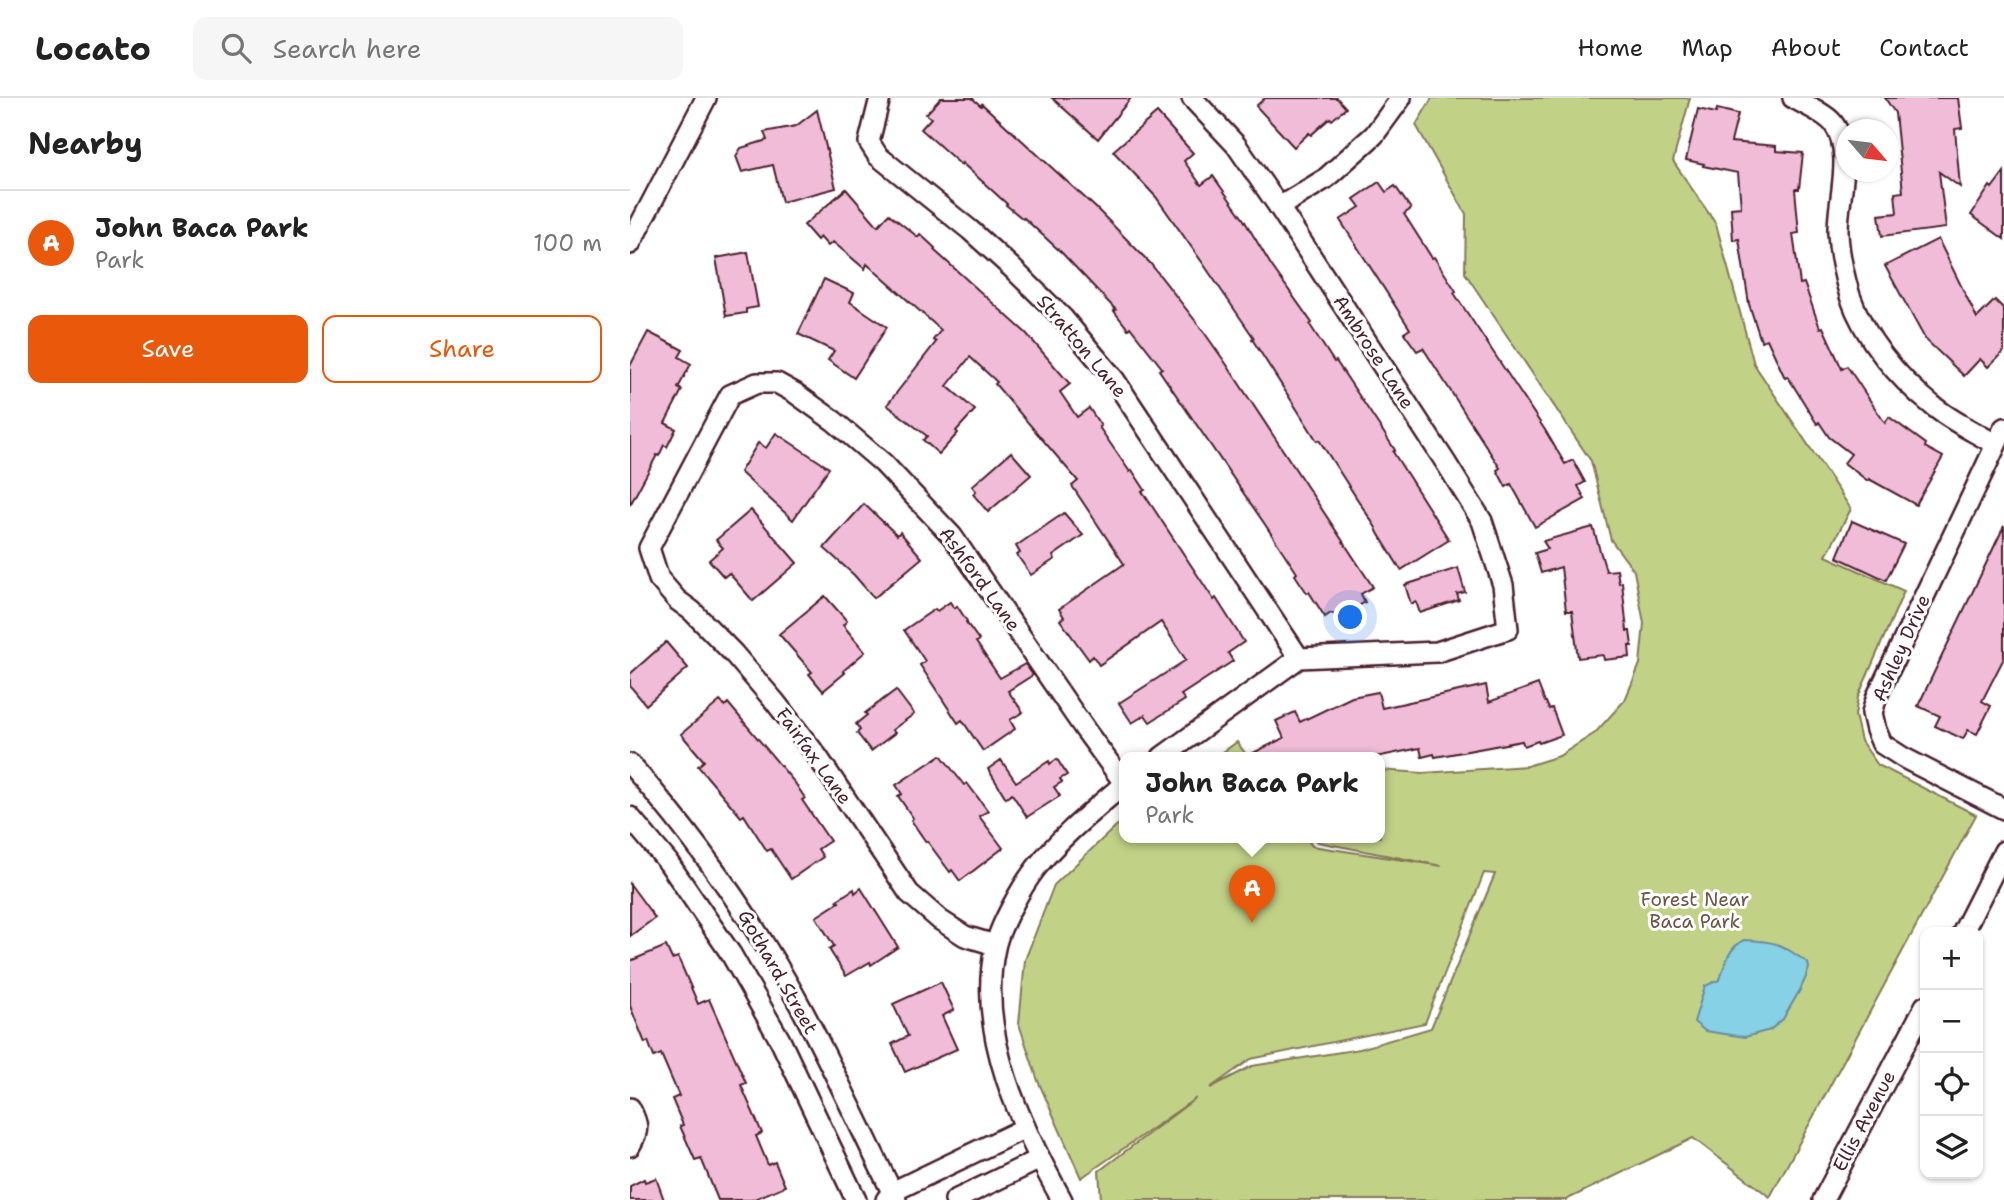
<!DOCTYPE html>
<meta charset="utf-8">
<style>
:root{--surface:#fff;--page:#f6f6f6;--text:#222;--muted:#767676;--line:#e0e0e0;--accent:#ea580c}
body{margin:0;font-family:"Shantell Sans",sans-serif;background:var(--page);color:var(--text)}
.controls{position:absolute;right:21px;bottom:21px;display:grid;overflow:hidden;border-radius:14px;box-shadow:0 2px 5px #0004}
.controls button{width:63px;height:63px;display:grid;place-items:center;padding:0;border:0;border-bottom:2px solid var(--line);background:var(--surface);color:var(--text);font:35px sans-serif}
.compass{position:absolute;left:1206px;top:21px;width:63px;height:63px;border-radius:50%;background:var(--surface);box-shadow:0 2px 5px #0004;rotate:118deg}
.you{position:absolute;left:721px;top:520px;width:24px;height:24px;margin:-18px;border:5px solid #fff;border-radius:50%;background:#1a73e8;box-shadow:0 0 0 10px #1a73e833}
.badge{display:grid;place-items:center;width:46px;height:46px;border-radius:50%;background:var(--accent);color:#fff;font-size:23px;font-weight:700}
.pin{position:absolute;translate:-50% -58px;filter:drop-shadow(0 2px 4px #0008)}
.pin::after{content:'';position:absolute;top:37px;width:24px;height:21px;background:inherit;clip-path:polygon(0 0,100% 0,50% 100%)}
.popup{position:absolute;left:489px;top:654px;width:266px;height:91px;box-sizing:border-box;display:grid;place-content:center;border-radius:14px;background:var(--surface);filter:drop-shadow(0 2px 5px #0005);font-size:23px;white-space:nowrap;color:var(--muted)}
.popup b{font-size:26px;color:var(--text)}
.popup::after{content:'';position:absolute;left:50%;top:100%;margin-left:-14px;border:14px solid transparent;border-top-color:var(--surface)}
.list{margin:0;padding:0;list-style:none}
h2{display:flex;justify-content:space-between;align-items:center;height:91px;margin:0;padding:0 28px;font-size:30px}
h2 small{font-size:23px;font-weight:400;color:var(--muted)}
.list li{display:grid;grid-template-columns:46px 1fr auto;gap:21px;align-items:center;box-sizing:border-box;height:105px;padding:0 28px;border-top:2px solid var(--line)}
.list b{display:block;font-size:26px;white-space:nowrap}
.list p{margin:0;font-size:23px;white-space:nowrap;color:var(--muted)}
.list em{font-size:23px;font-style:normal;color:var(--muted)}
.actions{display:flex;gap:14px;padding:21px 28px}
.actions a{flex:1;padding:16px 0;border:2px solid var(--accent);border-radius:14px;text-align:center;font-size:24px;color:var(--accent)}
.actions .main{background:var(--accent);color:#fff}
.icon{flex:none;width:38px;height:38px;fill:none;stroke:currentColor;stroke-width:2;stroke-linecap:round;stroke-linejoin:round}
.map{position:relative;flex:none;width:1374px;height:1102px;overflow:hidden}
header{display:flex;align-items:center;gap:42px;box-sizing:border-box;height:98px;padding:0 35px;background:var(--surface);border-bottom:2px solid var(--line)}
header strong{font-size:33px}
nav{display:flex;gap:38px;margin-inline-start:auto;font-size:24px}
.search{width:490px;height:63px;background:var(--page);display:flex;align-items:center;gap:18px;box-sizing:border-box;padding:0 24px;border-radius:14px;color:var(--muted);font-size:26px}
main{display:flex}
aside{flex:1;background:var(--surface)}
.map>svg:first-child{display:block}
.green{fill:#c1d287;stroke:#867859;stroke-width:2;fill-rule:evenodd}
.water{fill:#86d1e6;stroke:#6e8a9b;stroke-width:2}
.building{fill:#f1bcd8;stroke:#4a1f2b;stroke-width:2}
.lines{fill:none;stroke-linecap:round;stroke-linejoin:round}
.minor-casing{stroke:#4a1f2b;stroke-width:24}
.minor{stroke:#fff;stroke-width:19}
.labels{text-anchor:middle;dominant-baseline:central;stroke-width:6;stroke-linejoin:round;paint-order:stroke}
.street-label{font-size:19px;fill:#4a1f2b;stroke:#fff}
.park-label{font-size:19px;fill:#6e5547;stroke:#fff}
</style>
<header>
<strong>Locato</strong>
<div class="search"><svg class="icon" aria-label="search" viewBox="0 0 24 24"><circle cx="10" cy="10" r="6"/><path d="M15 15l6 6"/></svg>Search here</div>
<nav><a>Home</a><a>Map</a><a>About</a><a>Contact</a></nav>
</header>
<main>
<aside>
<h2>Nearby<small></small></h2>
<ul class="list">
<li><span class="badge">A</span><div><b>John Baca Park</b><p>Park</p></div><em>100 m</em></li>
</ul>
<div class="actions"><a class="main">Save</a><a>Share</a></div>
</aside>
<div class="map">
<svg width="1374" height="1102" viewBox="0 0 1374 1102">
<rect width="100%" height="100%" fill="#fff"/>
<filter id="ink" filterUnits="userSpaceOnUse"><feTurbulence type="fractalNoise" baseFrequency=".0143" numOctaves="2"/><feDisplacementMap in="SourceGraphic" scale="14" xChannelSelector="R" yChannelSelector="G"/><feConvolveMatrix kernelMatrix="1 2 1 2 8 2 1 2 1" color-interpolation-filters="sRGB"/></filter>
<g filter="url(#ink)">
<g class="green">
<path d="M802,0H1060L1043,63L1086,126L1124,266L1221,411L1196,458L1274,493L1228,599L1225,617L1231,643L1248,667L1346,717L1140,1099L1063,1040L936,1102H471L469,1073L566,1000L451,1080L408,983L389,926L395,862L424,787L485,729L494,722V739H676L682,748L812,768L688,744L684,739H750V672L793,675L897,668L929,658L965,635L995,602L1010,566L1014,525L1004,473L981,442L961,363L835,175L836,116L786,27ZM854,775L865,776L801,930L730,951L622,968L580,990L621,961L795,925Z"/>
<polygon points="607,644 618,659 586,659"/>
</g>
<path class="water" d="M1114,842C1147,843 1151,846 1178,865L1179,870L1176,879L1170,892L1153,921L1140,932L1115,939L1075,933L1064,924L1075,888L1089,882C1096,866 1097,851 1114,842Z"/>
<g class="building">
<polygon points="311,0 342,0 351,8 352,6 466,110 520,165 571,230 595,264 743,489 731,496 735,504 710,519 701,515 695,519 679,494 677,495 665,477 667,475 634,425 529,272 532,270 500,229 498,231 484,213 486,212 432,155 394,120 393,121 376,107 377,106 332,65 331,67 291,31 301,20 296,16"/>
<polygon points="422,0 501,0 468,41"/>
<polygon points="635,0 707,0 716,10 702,22 700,20 681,37 679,35 664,49 626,8"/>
<polygon points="1255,0 1328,0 1332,30 1325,31 1330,89 1309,74 1316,130 1252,138 1249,117 1267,115 1265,95 1273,94 1265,15"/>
<polygon points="1068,11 1086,15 1087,11 1108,16 1101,44 1146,48 1146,53 1173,55 1169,91 1165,91 1169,135 1163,136 1170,186 1174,185 1190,230 1193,229 1212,271 1217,268 1255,325 1259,319 1296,346 1295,349 1313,359 1286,407 1239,381 1238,383 1214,365 1221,356 1199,339 1189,324 1187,326 1158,279 1155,280 1137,241 1131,243 1119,206 1109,141 1103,142 1101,110 1111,109 1108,75 1073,68 1074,66 1056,62"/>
<polygon points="187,12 206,90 152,104 143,67 112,74 106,58 111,50 137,42 134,34 166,28"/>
<polygon points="527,15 563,55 554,63 571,87 583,78 614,122 641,167 682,225 680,227 704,264 706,263 752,332 765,352 763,354 819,442 771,472 748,435 746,430 689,342 687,343 677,327 622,241 624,240 572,164 526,99 483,53"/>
<polygon points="1374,74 1374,141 1341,117 1360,88 1362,90"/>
<polygon points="749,84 756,94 765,88 781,111 774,116 802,160 804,159 826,193 824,195 915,332 935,366 943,362 955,384 948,388 955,401 905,429 881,386 876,389 867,372 870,370 793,250 787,253 774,235 780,231 710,122 730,109 724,101"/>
<polygon points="216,91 248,128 259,116 288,139 290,136 305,150 304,152 396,235 440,286 430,294 447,319 459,310 471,328 469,329 500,374 502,372 515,392 512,393 584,502 586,500 614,544 598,555 603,563 551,597 555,602 520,624 515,617 502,625 489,605 556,562 531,524 469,567 463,558 459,562 430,522 434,519 429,511 494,466 442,388 448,383 365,286 367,284 340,259 317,288 345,312 326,333 328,335 309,356 293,342 297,338 257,307 306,244 303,242 311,232 237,166 235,171 203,144 198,148 190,139 187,142 174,127"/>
<polygon points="1308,141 1347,220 1365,202 1374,211 1374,253 1358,269 1350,261 1334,278 1295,241 1255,168"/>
<polygon points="118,154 128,209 116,211 116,215 96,218 86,160"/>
<polygon points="194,181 224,195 220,204 257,229 224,280 198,262 204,253 168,236"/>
<polygon points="18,234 53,252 49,259 61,266 48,290 52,292 35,325 46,331 37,349 34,347 29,358 27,357 0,407 0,268"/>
<polygon points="146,335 199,370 163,422 110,374 128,345 136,350"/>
<polygon points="381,354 401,377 358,414 343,396 346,393 342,388"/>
<polygon points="234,406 267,437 270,434 292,460 244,500 224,477 194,450"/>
<polygon points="121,412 167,465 123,503 99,475 94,479 79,462 93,450 86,442"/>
<polygon points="434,415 453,437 423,458 425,461 401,477 387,457 390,455 386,448"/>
<polygon points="1222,423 1274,446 1256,482 1207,459"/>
<polygon points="1374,428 1374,560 1352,603 1361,608 1347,636 1338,632 1333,641 1305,628 1310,618 1288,608"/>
<polygon points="963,429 976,473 987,472 989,485 992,484 997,533 1000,533 1002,548 999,548 1000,559 974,562 973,557 948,560 942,513 936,513 931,469 911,475 905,455 918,451 913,443"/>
<polygon points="828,470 835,494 827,496 829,502 790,515 786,504 781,506 775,487"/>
<polygon points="195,498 217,523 213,527 235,554 213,573 215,575 193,593 179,576 182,574 149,536"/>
<polygon points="320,504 324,510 327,508 337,523 336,524 349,542 346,544 370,580 395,566 403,577 378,593 393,614 380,622 385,631 353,653 332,622 328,625 290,567 295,563 274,532 305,511 307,513"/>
<polygon points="36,544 58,570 16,607 0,588 0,576"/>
<polygon points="908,586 915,604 916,604 919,611 922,610 932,637 909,645 908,643 894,648 892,643 805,659 804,656 792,659 790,650 746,659 615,659 654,640 646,623 665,614 670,624 722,599 748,594 752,610 856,587 859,604"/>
<polygon points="266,592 284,616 262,632 265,635 241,653 227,635 230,632 226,626 237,617 235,615"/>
<polygon points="90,603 95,608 98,605 165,685 175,700 172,702 200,743 188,751 193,759 161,781 141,751 137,753 114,717 111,719 68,668 74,663 51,636"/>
<polygon points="311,657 334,687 337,685 358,713 349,718 373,750 330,783 322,772 320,774 297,743 296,744 281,722 283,720 268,698 272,696 266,687"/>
<polygon points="427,661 437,677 430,681 432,684 424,689 430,698 397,719 382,696 376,700 358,671 371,662 386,684 419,663 420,666"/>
<polygon points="0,786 25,820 0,838"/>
<polygon points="231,790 268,849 241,867 240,864 216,878 199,851 204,848 186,819 209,804 207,802 224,791 225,795"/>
<polygon points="36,848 42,861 48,859 68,906 79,901 116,985 111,987 132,1035 126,1038 138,1067 145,1064 155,1088 122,1102 88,1102 71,1060 65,1062 50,1028 53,1027 42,1001 49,998 31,956 24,959 18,943 15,945 0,908 0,863"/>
<polygon points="311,884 324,912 312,918 327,951 275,974 262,946 278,938 263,906"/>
<polygon points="26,1080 34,1102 0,1102 0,1088 14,1081 15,1084"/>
</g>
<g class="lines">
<g class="minor-casing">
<g id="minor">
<polyline points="250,0 239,44 248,58 340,132 381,169 433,220 484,281 669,560"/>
<path d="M1163,0C1174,6 1196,16 1203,25C1225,54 1207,102 1208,135C1209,156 1214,178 1220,198C1235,241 1267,279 1302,307C1321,323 1345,334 1365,346"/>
<polyline points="649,109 695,81 744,37 771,0"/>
<polyline points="0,146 76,0"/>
<polyline points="1374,330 1247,598 1242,615 1246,632 1252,646 1274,660 1374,711"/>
<polyline points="532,659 669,560 807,554 878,531 873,487 852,423 816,365 649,109 606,47 562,0"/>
<path d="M0,666C67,742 126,825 174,915C206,976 235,1040 266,1102"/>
<polyline points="0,719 38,764 101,856 150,942 226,1102"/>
<polyline points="1333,834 1374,753"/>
<polyline points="365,847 335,838 310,822 279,795 187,658 146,605 104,556 62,513 47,502 29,481 19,450 100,297 127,285 147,285 165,295 204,323 253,365 322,438 456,633 494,685"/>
<path d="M0,1010C8,1026 10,1031 0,1048"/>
<polyline points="256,1102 262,1094 395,1030"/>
<polyline points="325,1102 410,1061"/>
<path d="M432,1102C392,1030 346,936 365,850C369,829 392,788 406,770C431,738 464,712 494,686"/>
<polyline points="1193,1102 1295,908"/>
</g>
</g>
<use href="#minor" class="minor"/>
</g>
</g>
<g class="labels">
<g class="street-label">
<text transform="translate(452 248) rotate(50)">Stratton Lane</text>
<text transform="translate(744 254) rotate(57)">Ambrose Lane</text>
<text transform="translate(350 481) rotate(54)">Ashford Lane</text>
<text transform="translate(1271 550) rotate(-66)">Ashley Drive</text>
<text transform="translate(184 658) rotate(54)">Fairfax Lane</text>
<text transform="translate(148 874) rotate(60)">Gothard Street</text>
<text transform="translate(1234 1023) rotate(-62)">Ellis Avenue</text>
</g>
<g class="park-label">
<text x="1065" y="801">Forest Near<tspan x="1065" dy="22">Baca Park</tspan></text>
</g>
</g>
</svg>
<div class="controls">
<button>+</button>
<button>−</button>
<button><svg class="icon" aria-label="locate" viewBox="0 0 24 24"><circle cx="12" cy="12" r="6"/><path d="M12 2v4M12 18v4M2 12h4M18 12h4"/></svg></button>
<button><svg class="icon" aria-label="layers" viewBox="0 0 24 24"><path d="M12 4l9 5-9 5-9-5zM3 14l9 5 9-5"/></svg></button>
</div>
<svg class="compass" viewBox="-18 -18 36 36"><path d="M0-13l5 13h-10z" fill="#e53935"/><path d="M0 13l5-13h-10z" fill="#767676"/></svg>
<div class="you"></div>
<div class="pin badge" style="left:622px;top:825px">A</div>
<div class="popup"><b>John Baca Park</b>Park</div>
</div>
</main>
